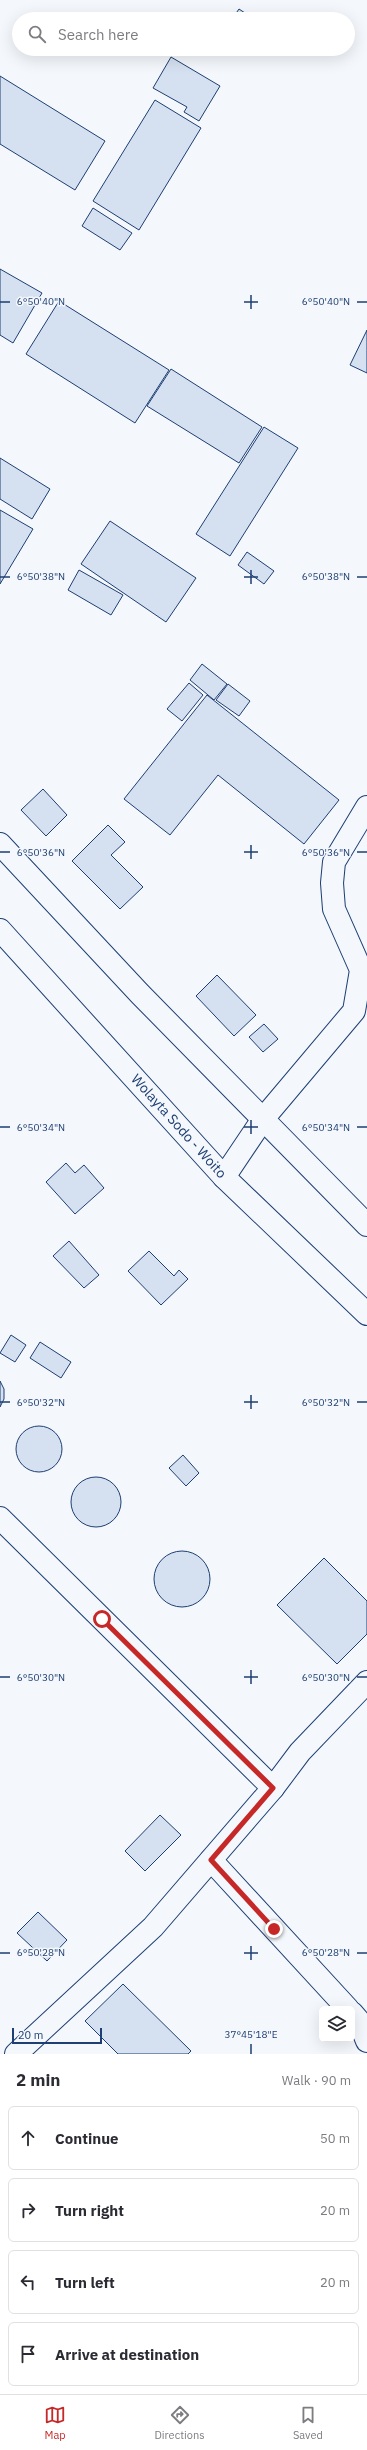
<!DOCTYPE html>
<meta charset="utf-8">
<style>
:root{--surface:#fff;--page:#f7f7f7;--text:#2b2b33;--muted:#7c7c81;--line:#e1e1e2;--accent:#c62828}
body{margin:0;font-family:"IBM Plex Sans",sans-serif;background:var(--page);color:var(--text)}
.controls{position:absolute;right:12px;bottom:12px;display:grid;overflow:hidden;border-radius:6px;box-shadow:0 4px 16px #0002}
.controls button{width:36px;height:36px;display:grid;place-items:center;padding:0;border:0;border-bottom:1px solid var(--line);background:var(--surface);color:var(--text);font:20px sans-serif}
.scale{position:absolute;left:12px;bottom:10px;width:90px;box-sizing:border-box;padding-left:4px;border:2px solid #1d3f73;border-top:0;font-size:11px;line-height:14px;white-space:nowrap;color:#1d3f73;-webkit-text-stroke:3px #f4f7fb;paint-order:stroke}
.stop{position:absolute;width:12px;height:12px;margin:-9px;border:3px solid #c62828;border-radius:50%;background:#fff}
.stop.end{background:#c62828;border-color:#fff;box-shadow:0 1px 4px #0008}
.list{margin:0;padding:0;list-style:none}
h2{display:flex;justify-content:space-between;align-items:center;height:52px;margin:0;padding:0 16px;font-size:17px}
h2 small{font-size:13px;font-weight:400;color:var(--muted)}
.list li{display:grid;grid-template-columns:26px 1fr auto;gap:12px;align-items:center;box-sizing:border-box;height:64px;margin:0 8px 8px;padding:0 8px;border:1px solid var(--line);border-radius:6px}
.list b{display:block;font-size:15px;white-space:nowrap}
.list em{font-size:13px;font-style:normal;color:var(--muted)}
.icon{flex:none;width:22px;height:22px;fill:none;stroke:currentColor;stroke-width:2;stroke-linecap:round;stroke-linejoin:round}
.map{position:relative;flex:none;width:367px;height:2054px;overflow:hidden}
.search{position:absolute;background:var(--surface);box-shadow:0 4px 16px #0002;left:12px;right:12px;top:12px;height:44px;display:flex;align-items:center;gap:10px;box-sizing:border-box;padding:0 14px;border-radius:22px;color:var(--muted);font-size:15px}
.sheet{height:340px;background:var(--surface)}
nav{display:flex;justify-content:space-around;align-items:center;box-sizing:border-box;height:56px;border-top:1px solid var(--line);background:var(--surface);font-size:11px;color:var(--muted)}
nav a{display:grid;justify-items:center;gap:2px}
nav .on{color:var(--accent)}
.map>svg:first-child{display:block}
.building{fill:#d5e0f0;stroke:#1d3f73}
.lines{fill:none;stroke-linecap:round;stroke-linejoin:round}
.minor-casing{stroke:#1d3f73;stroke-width:24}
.highway-casing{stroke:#1d3f73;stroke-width:24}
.minor{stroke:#f4f7fb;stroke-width:22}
.highway{stroke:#f4f7fb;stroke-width:22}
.route{stroke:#c62828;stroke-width:5}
.ticks{fill:none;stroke:#1d3f73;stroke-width:1.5}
.labels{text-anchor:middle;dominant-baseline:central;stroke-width:3;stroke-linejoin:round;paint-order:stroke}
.street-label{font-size:14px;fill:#1d3f73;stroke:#f4f7fb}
.ticks-label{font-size:10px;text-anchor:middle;fill:#1d3f73;stroke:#f4f7fb;stroke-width:3;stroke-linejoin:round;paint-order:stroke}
</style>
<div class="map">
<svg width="367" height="2054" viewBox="0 0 367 2054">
<rect width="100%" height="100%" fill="#f4f7fb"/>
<g class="building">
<polygon points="239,9 254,19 232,19"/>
<polygon points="171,57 220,86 199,121 184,112 187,107 153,88"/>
<polygon points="0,76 105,141 75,190 0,144"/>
<polygon points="155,100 201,128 139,230 93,201"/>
<polygon points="93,208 132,233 120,250 82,226"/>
<polygon points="0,269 42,293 13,343 0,335"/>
<polygon points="59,301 169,370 135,423 26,354"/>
<polygon points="367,330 367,373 350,365"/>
<polygon points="171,369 262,427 239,463 147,406"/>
<polygon points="264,427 298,448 230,556 196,534"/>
<polygon points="0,458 50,489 32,519 0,499"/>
<polygon points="0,510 33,529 0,584"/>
<polygon points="110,521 196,578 166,622 81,564"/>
<polygon points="247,552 274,571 264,584 238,565"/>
<polygon points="79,570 123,595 111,615 68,590"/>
<polygon points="202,664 227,684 214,700 190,680"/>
<polygon points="189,683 203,695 182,721 167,709"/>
<polygon points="228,684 250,701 239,716 216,700"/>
<polygon points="207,695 339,800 304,844 218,775 170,835 124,799"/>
<polygon points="43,789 67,815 46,836 21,810"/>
<polygon points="108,825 125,842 111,855 143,887 120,909 72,861"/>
<polygon points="217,975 256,1015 234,1036 196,996"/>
<polygon points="264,1024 278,1039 263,1052 249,1037"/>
<polygon points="66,1163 75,1173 84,1165 104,1188 75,1214 46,1182"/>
<polygon points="69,1241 99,1275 84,1288 53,1256"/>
<polygon points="149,1251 174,1276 179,1270 188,1279 161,1305 128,1271"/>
<polygon points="11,1335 26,1345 15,1362 0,1353"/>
<polygon points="40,1342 71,1362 61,1378 30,1358"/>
<polygon points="0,1381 4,1389 4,1399 0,1407"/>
<circle cx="39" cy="1449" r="23"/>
<polygon points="183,1455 199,1473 186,1486 169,1468"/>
<circle cx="96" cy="1502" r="25"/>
<circle cx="182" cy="1579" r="28"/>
<polygon points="324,1558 367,1601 367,1634 337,1664 277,1605"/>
<polygon points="160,1815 181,1835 145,1871 125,1851"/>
<polygon points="38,1912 67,1940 47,1961 17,1933"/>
<polygon points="123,1984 191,2051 188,2054 118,2054 85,2021"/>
</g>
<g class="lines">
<g class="minor-casing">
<g id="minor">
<polyline points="224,1177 263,1119 354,1011 361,970 334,909 332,883 334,862 367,807"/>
<polyline points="0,1518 273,1788"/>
<polyline points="211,1860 348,2009"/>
<polyline points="352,2013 359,2021 367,2041"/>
<polyline points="16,2054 153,1927 273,1788 300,1752 367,1682"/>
</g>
</g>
<g class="highway-casing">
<g id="highway">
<polyline points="0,844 140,994 367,1225"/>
<polyline points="0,930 224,1177 367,1314"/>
</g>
</g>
<use href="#minor" class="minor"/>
<use href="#highway" class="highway"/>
</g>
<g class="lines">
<polyline class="route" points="102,1619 273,1788 211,1860 274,1929"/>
</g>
<path class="ticks" d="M251,295V309M0,302H10M244,302H258M357,302H367M251,570V584M0,577H10M244,577H258M357,577H367M251,845V859M0,852H10M244,852H258M357,852H367M251,1120V1134M0,1127H10M244,1127H258M357,1127H367M251,1395V1409M0,1402H10M244,1402H258M357,1402H367M251,1670V1684M0,1677H10M244,1677H258M357,1677H367M251,1946V1960M0,1953H10M244,1953H258M357,1953H367M251,2044V2054"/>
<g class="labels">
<g class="street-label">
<text transform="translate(179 1126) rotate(48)">Wolayta Sodo - Woito</text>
</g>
</g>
<g class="ticks-label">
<text x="41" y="305">6°50'40"N</text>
<text x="326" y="305">6°50'40"N</text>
<text x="41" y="580">6°50'38"N</text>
<text x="326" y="580">6°50'38"N</text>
<text x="41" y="856">6°50'36"N</text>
<text x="326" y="856">6°50'36"N</text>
<text x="41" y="1131">6°50'34"N</text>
<text x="326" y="1131">6°50'34"N</text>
<text x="41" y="1406">6°50'32"N</text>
<text x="326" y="1406">6°50'32"N</text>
<text x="41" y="1681">6°50'30"N</text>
<text x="326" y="1681">6°50'30"N</text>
<text x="41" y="1956">6°50'28"N</text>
<text x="326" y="1956">6°50'28"N</text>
<text x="251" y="2038">37°45'18"E</text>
</g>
</svg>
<div class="controls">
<button><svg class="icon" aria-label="layers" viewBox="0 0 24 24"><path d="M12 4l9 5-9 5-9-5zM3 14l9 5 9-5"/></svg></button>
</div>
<div class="scale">20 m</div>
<div class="stop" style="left:102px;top:1619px"></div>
<div class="stop end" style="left:274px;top:1929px"></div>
<div class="search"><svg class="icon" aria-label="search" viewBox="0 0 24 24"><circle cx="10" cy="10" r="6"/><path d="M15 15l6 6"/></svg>Search here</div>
</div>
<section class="sheet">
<h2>2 min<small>Walk · 90 m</small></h2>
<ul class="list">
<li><svg class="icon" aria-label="ahead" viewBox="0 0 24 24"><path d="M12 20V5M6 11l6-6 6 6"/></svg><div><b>Continue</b></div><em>50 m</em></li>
<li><svg class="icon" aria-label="right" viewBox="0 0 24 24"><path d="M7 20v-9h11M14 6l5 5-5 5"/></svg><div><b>Turn right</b></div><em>20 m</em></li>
<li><svg class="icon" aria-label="left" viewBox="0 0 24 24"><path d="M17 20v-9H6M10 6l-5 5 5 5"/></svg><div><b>Turn left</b></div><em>20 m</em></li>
<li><svg class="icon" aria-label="arrive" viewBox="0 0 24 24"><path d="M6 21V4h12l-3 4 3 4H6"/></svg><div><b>Arrive at destination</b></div></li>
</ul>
</section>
<nav>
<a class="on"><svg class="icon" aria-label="map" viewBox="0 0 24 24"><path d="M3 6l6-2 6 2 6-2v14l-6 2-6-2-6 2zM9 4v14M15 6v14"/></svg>Map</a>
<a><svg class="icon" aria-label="directions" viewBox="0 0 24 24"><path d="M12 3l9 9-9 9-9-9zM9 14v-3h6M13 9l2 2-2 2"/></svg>Directions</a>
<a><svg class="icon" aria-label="saved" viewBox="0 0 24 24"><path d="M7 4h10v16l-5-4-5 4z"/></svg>Saved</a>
</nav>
